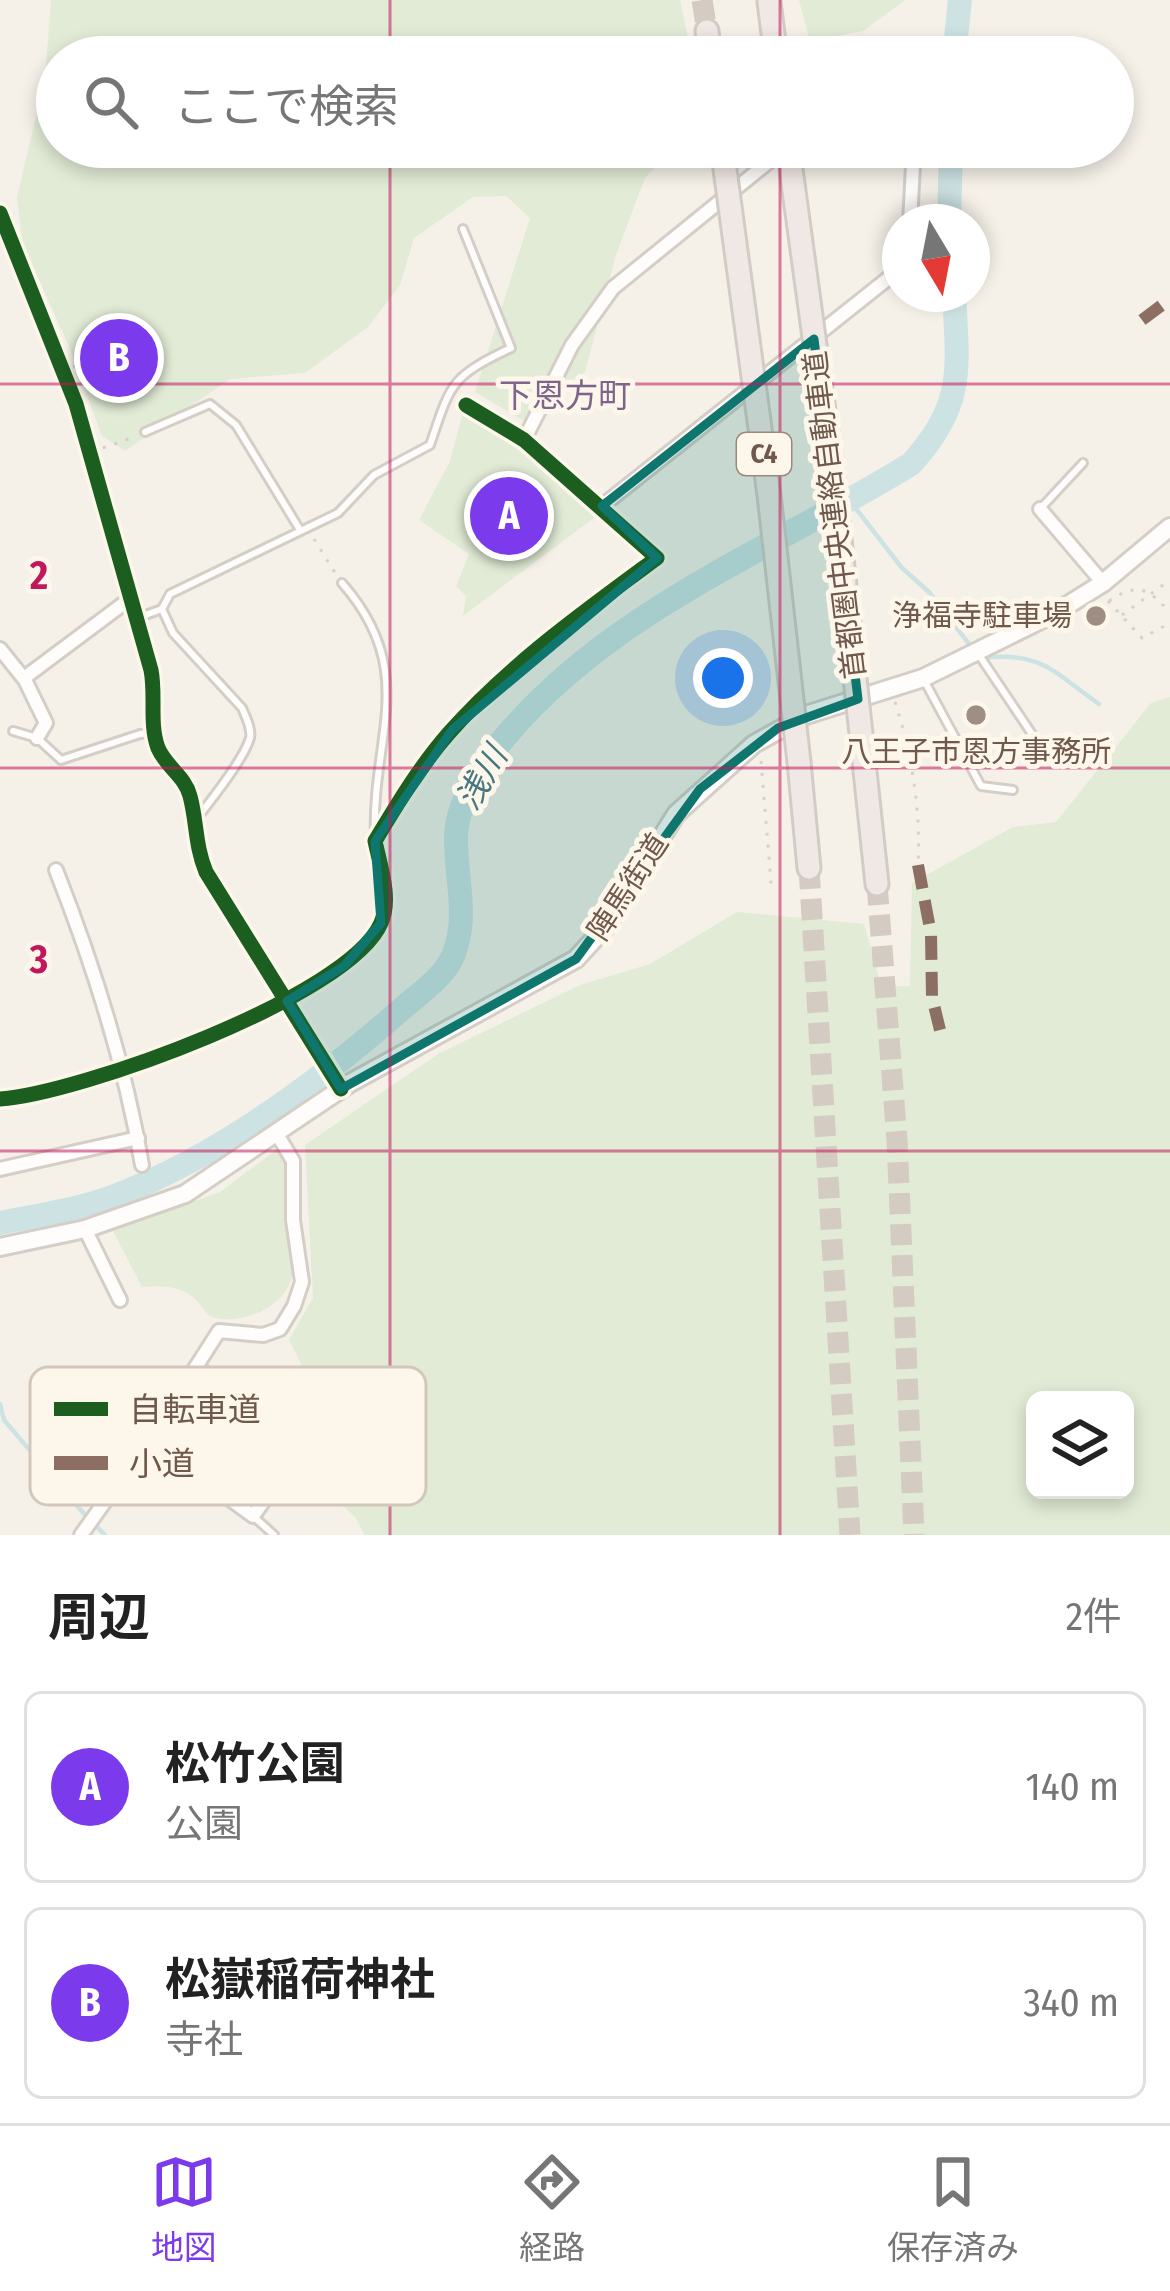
<!DOCTYPE html>
<html lang="ja">
<meta charset="utf-8">
<style>
:root{--surface:#fff;--page:#f2f2f2;--text:#222;--muted:#767676;--line:#e0e0e0;--accent:#7c3aed}
body{margin:0;font-family:"Fira Sans Condensed","Noto Sans JP",sans-serif;background:var(--page);color:var(--text)}
.controls{position:absolute;right:36px;bottom:36px;display:grid;overflow:hidden;border-radius:18px;box-shadow:0 6px 18px #0003}
.controls button{width:108px;height:108px;display:grid;place-items:center;padding:0;border:0;border-bottom:3px solid var(--line);background:var(--surface);color:var(--text);font:60px sans-serif}
.compass{position:absolute;left:882px;top:204px;width:108px;height:108px;border-radius:50%;background:var(--surface);box-shadow:0 6px 18px #0003;rotate:170deg}
.you{position:absolute;left:723px;top:678px;width:42px;height:42px;margin:-30px;border:9px solid #fff;border-radius:50%;background:#1a73e8;box-shadow:0 0 0 18px #1a73e833}
.badge{display:grid;place-items:center;width:78px;height:78px;border-radius:50%;background:var(--accent);color:#fff;font-size:39px;font-weight:700}
.pin{position:absolute;translate:-50% -50%;border:6px solid #fff;box-shadow:0 3px 12px #0006}
.list{margin:0;padding:0;list-style:none}
h2{display:flex;justify-content:space-between;align-items:center;height:156px;margin:0;padding:0 48px;font-size:51px}
h2 small{font-size:39px;font-weight:400;color:var(--muted)}
.list li{display:grid;grid-template-columns:78px 1fr auto;gap:36px;align-items:center;box-sizing:border-box;height:192px;margin:0 24px 24px;padding:0 24px;border:3px solid var(--line);border-radius:18px}
.list b{display:block;font-size:45px;white-space:nowrap}
.list p{margin:0;font-size:39px;white-space:nowrap;color:var(--muted)}
.list em{font-size:39px;font-style:normal;color:var(--muted)}
.icon{flex:none;width:66px;height:66px;fill:none;stroke:currentColor;stroke-width:2;stroke-linecap:round;stroke-linejoin:round}
.map{position:relative;flex:none;width:1170px;height:1535px;overflow:hidden}
.search{position:absolute;background:var(--surface);box-shadow:0 6px 18px #0003;left:36px;right:36px;top:36px;height:132px;display:flex;align-items:center;gap:30px;box-sizing:border-box;padding:0 42px;border-radius:66px;color:var(--muted);font-size:45px}
.sheet{height:588px;background:var(--surface)}
nav{display:flex;justify-content:space-around;align-items:center;box-sizing:border-box;height:168px;border-top:3px solid var(--line);background:var(--surface);font-size:33px;color:var(--muted)}
nav a{display:grid;justify-items:center;gap:6px}
nav .on{color:var(--accent)}
.map>svg:first-child{display:block}
.green{fill:#e1ebd5;fill-rule:evenodd}
.lines{fill:none;stroke-linecap:round;stroke-linejoin:round}
.stream{stroke:#cce2e3;stroke-width:4.5}
.river{stroke:#cce2e3;stroke-width:24}
.highway-tunnel{stroke:#d4cbc2;stroke-width:21;stroke-dasharray:21 10;stroke-linecap:butt}
.lane-casing{stroke:#d4cec7;stroke-width:12}
.street-casing{stroke:#d4cec7;stroke-width:18}
.secondary-casing{stroke:#d5cec7;stroke-width:22}
.highway-casing{stroke:#d3ccc6;stroke-width:27}
.path{stroke:#d7d0ca;stroke-width:3;stroke-dasharray:3 9;stroke-linecap:butt}
.lane{stroke:#fefdfc;stroke-width:6}
.street{stroke:#fefdfc;stroke-width:12}
.secondary{stroke:#fefdfc;stroke-width:16}
.highway{stroke:#f0e8e4;stroke-width:21}
.highway-bridge-casing{stroke:#d3ccc6;stroke-width:27;stroke-linecap:butt}
.highway-bridge{stroke:#f0e8e4;stroke-width:21}
.quiet{stroke:#8d6e63;stroke-width:12;stroke-dasharray:24 12;stroke-linecap:butt}
.cycleway-casing{stroke:#fdf6ea;stroke-width:22}
.cycleway{stroke:#1b5e20;stroke-width:15}
.marked{fill:#0f766e;fill-opacity:0.2;stroke:#0f766e;stroke-width:9;stroke-linejoin:round}
.grid{fill:none;stroke:#c2185b;stroke-width:3;stroke-opacity:0.55}
.poi-dot{fill:#9f8e83;stroke:#fdf6ea;stroke-width:4.5}
.labels{text-anchor:middle;dominant-baseline:central;stroke-width:10;stroke-linejoin:round;paint-order:stroke}
.shield{fill:#fdf6ea;stroke:#9a887b;stroke-width:3}
.shield-label{font-size:27px;font-weight:bold;fill:#70594c}
.street-label{font-size:30px;fill:#70594c;stroke:#fdf6ea}
.poi-label{font-size:30px;fill:#70594c;stroke:#fdf6ea;text-anchor:end}
.neighbourhood-label{font-size:33px;fill:#7f648c;stroke:#fdf6ea}
.water-label{font-size:33px;font-style:italic;fill:#487781;stroke:#fdf6ea}
.key{fill:#fdf6ea;stroke:#d3c7bb;stroke-width:3}
.key-label{font-size:33px;fill:#70594c}
.grid-label{font-size:39px;text-anchor:middle;font-weight:bold;fill:#c2185b;stroke:#fdf6ea;stroke-width:10;stroke-linejoin:round;paint-order:stroke}
</style>
<div class="map">
<svg width="1170" height="1535" viewBox="0 0 1170 1535">
<rect width="100%" height="100%" fill="#f5f1e9"/>
<g class="green">
<polygon points="51,0 680,0 692,57 57,57 57,147 676,147 645,178 616,255 585,372 524,421 475,392 530,218 506,196 473,197 414,238 400,285 368,327 305,373 230,379 125,451 102,436 69,347 22,241 17,197 45,79"/>
<polygon points="799,0 905,0 863,31 810,41"/>
<polygon points="464,409 521,444 602,512 463,616 466,596 456,586 469,554 419,520 450,461"/>
<path d="M1170,697V1535H365L355,1517L327,1491L347,1416L315,1392L289,1340L313,1298L305,1145L438,1054L580,985L650,964L737,912L864,924L881,986H910L912,883L1013,827L1056,822L1151,703ZM1035,1400H1125V1490H1035Z"/>
<path d="M280,1147C292,1174 286,1199 288,1228C288,1241 293,1253 293,1265C295,1300 253,1322 222,1319C205,1318 205,1308 194,1298C181,1286 159,1285 142,1287L113,1231L220,1192Z"/>
</g>
<g class="lines">
<g class="stream">
<polyline points="850,501 902,568 929,592 969,644"/>
<path d="M983,658C1044,651 1055,674 1099,704"/>
<polyline points="0,1404 4,1420 85,1515"/>
<polyline points="97,1527 105,1535"/>
</g>
<g class="river">
<polyline points="954,57 960,0"/>
<polyline points="949,222 951,147"/>
<path d="M0,1223C39,1215 78,1210 115,1196C217,1157 321,1080 403,1008C420,993 444,977 453,956C469,917 456,881 456,840C455,804 483,762 506,736C613,609 773,549 911,464C965,405 958,370 954,294"/>
</g>
<g class="highway-tunnel">
<polyline points="702,0 707,31"/>
<polyline points="809,868 850,1535"/>
<polyline points="877,884 897,1140 914,1535"/>
</g>
<g class="lane-casing">
<g id="lane">
<polyline points="145,432 210,404 236,425 300,530"/>
<polyline points="1040,509 1083,463"/>
<path d="M342,583C420,672 371,737 375,836"/>
<polyline points="137,618 162,609"/>
<polyline points="977,652 1042,749"/>
<polyline points="924,680 981,786 1013,790"/>
<polyline points="13,731 37,738 61,760 140,734 154,733"/>
<path d="M198,817C212,799 244,759 250,738C252,729 246,717 242,708L173,633L162,609L170,594L338,513L374,475L430,445C451,383 450,377 511,348L463,229"/>
<polyline points="253,1516 274,1535"/>
</g>
</g>
<g class="street-casing">
<g id="street">
<polyline points="899,57 911,47 921,51 920,57"/>
<path d="M0,213L76,404L151,670C156,695 149,724 158,748C166,767 185,776 190,796C197,822 195,846 206,872L341,1089"/>
<polyline points="910,222 914,147"/>
<polyline points="524,440 572,345 613,288 787,147"/>
<polyline points="602,506 900,269"/>
<polyline points="1040,509 1103,583"/>
<polyline points="0,649 25,680 46,723 37,738"/>
<polyline points="24,678 131,598"/>
<path d="M56,870C93,964 125,1064 142,1165"/>
<path d="M0,1099C78,1094 349,997 381,923C392,899 380,865 375,841C398,803 420,766 449,733C509,665 585,611 657,558L524,440L466,405"/>
<polyline points="0,1169 138,1138"/>
<polyline points="85,1229 120,1300"/>
<polyline points="196,1367 258,1410"/>
<polyline points="149,1440 253,1516 328,1410 282,1377 206,1482"/>
<polyline points="81,1535 149,1440 219,1331 263,1335 280,1329 294,1306 302,1282 293,1220 293,1161 277,1134"/>
</g>
</g>
<g class="secondary-casing">
<polyline id="secondary" points="0,1247 85,1229 185,1194 350,1083 576,959 608,924 676,814 754,744 806,715 923,678 1055,613 1103,583 1170,527"/>
</g>
<g class="highway-casing">
<g id="highway">
<polyline points="769,2 776,57"/>
<polyline points="707,31 710,57"/>
<polyline points="862,743 877,884"/>
<polyline points="799,762 809,868"/>
</g>
</g>
<g class="path">
<polyline points="72,367 112,360"/>
<polyline points="103,448 134,437"/>
<polyline points="314,539 337,576"/>
<polyline points="1108,601 1142,638 1170,623"/>
<path d="M1109,601C1137,582 1149,588 1170,613"/>
<polyline points="1122,615 1170,580"/>
<path d="M895,702C912,755 921,810 918,865"/>
<polyline points="761,761 771,882 767,890"/>
</g>
<use href="#lane" class="lane"/>
<use href="#street" class="street"/>
<use href="#secondary" class="secondary"/>
<use href="#highway" class="highway"/>
<g class="highway-bridge-casing">
<g id="highway-bridge">
<polyline points="722,147 769,495 799,762"/>
<polyline points="788,147 834,484 862,743"/>
</g>
</g>
<use href="#highway-bridge" class="highway-bridge"/>
<g class="quiet">
<polyline points="1142,320 1170,299"/>
<polyline points="918,865 931,934 932,997 940,1030"/>
</g>
<g class="cycleway-casing">
<g id="cycleway">
<path d="M0,213L76,404L151,670C156,695 149,724 158,748C166,767 185,776 190,796C197,822 195,846 206,872L341,1089"/>
<path d="M0,1099C78,1094 349,997 381,923C392,899 380,865 375,841C398,803 420,766 449,733C509,665 585,611 657,558L524,440L466,405"/>
</g>
</g>
<use href="#cycleway" class="cycleway"/>
</g>
<path class="marked" d="M814,339L858,699L778,728L700,789L576,959L341,1089L287,1001L344,966L381,923L375,841L452,730L657,558L602,506Z"/>
<path class="grid" d="M390,0V57M780,0V57M390,147V1535M780,147V1535M0,384H1170M0,768H1170M0,1151H1170"/>
<g class="poi-dot">
<circle cx="1096" cy="616" r="12"/>
<circle cx="976" cy="715" r="12"/>
</g>
<g class="labels">
<rect class="shield" x="737" y="433" width="54" height="42" rx="9"/>
<g class="shield-label">
<text x="764" y="454">C4</text>
</g>
<g class="street-label">
<text transform="translate(835 515) rotate(-97)">首都圏中央連絡自動車道</text>
<text transform="translate(628 887) rotate(-57)">陣馬街道</text>
</g>
<g class="poi-label">
<text x="1072" y="616">浄福寺駐車場</text>
<text x="976" y="752" text-anchor="middle">八王子市恩方事務所</text>
</g>
<g class="neighbourhood-label">
<text x="565" y="396">下恩方町</text>
</g>
<g class="water-label">
<text transform="translate(482 778) rotate(-60)">浅川</text>
</g>
</g>
<rect x="30" y="1367" width="396" height="138" rx="18" class="key"/>
<rect x="54" y="1402" width="54" height="14" fill="#1b5e20"/>
<rect x="54" y="1456" width="54" height="14" fill="#8d6e63"/>
<g class="key-label">
<text x="129" y="1421">自転車道</text>
<text x="129" y="1475">小道</text>
</g>
<g class="grid-label">
<text x="39" y="589">2</text>
<text x="39" y="973">3</text>
</g>
</svg>
<div class="controls">
<button><svg class="icon" aria-label="layers" viewBox="0 0 24 24"><path d="M12 4l9 5-9 5-9-5zM3 14l9 5 9-5"/></svg></button>
</div>
<svg class="compass" viewBox="-18 -18 36 36"><path d="M0-13l5 13h-10z" fill="#e53935"/><path d="M0 13l5-13h-10z" fill="#767676"/></svg>
<div class="you"></div>
<div class="pin badge" style="left:509px;top:516px">A</div>
<div class="pin badge" style="left:119px;top:358px">B</div>
<div class="search"><svg class="icon" aria-label="search" viewBox="0 0 24 24"><circle cx="10" cy="10" r="6"/><path d="M15 15l6 6"/></svg>ここで検索</div>
</div>
<section class="sheet">
<h2>周辺<small>2件</small></h2>
<ul class="list">
<li><span class="badge">A</span><div><b>松竹公園</b><p>公園</p></div><em>140 m</em></li>
<li><span class="badge">B</span><div><b>松嶽稲荷神社</b><p>寺社</p></div><em>340 m</em></li>
</ul>
</section>
<nav>
<a class="on"><svg class="icon" aria-label="map" viewBox="0 0 24 24"><path d="M3 6l6-2 6 2 6-2v14l-6 2-6-2-6 2zM9 4v14M15 6v14"/></svg>地図</a>
<a><svg class="icon" aria-label="directions" viewBox="0 0 24 24"><path d="M12 3l9 9-9 9-9-9zM9 14v-3h6M13 9l2 2-2 2"/></svg>経路</a>
<a><svg class="icon" aria-label="saved" viewBox="0 0 24 24"><path d="M7 4h10v16l-5-4-5 4z"/></svg>保存済み</a>
</nav>
